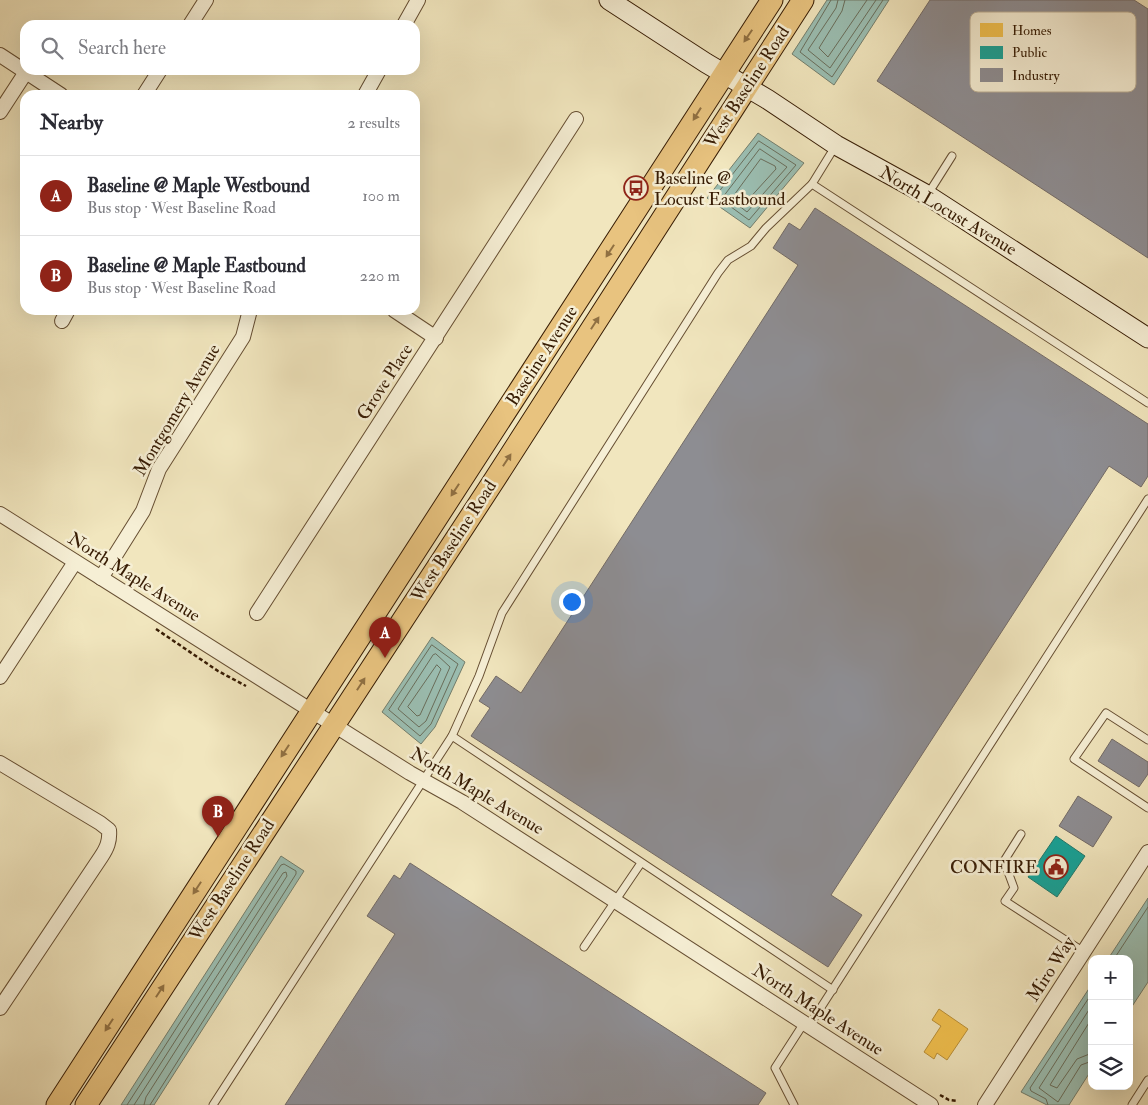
<!DOCTYPE html>
<meta charset="utf-8">
<style>
:root{--surface:#fff;--page:#f2f2f3;--text:#2b2b33;--muted:#7c7c81;--line:#e1e1e2;--accent:#8f2418}
body{margin:0;font-family:"IM FELL Double Pica",serif;background:var(--page);color:var(--text)}
.controls{position:absolute;right:15px;bottom:15px;display:grid;overflow:hidden;border-radius:10px;box-shadow:0 5px 20px #0002}
.controls button{width:45px;height:45px;display:grid;place-items:center;padding:0;border:0;border-bottom:1px solid var(--line);background:var(--surface);color:var(--text);font:25px sans-serif}
.you{position:absolute;left:571px;top:601px;width:18px;height:18px;margin:-12px;border:4px solid #fff;border-radius:50%;background:#1a73e8;box-shadow:0 0 0 8px #1a73e833}
.badge{display:grid;place-items:center;width:32px;height:32px;border-radius:50%;background:var(--accent);color:#fff;font-size:16px;font-weight:700}
.pin{position:absolute;translate:-50% -41px;filter:drop-shadow(0 1px 2px #0008)}
.pin::after{content:'';position:absolute;top:26px;width:18px;height:15px;background:inherit;clip-path:polygon(0 0,100% 0,50% 100%)}
.list{margin:0;padding:0;list-style:none}
h2{display:flex;justify-content:space-between;align-items:center;height:65px;margin:0;padding:0 20px;font-size:21px}
h2 small{font-size:16px;font-weight:400;color:var(--muted)}
.list li{display:grid;grid-template-columns:32px 1fr auto;gap:15px;align-items:center;box-sizing:border-box;height:80px;padding:0 20px;border-top:1px solid var(--line)}
.list b{display:block;font-size:19px;white-space:nowrap}
.list p{margin:0;font-size:16px;white-space:nowrap;color:var(--muted)}
.list em{font-size:16px;font-style:normal;color:var(--muted)}
.icon{flex:none;width:28px;height:28px;fill:none;stroke:currentColor;stroke-width:2;stroke-linecap:round;stroke-linejoin:round}
.map{position:relative;flex:none;width:1148px;height:1105px;overflow:hidden}
.search{position:absolute;background:var(--surface);box-shadow:0 5px 20px #0002;left:20px;top:20px;width:400px;height:55px;display:flex;align-items:center;gap:12px;box-sizing:border-box;padding:0 18px;border-radius:15px;color:var(--muted);font-size:19px}
.panel{position:absolute;background:var(--surface);box-shadow:0 5px 20px #0002;left:20px;top:90px;width:400px;height:225px;border-radius:15px}
.map>svg:first-child{display:block}
.water{fill:#9bbfb3;stroke:#737e6d}
.homes{fill:#f2c14e;stroke:#ba9038}
.public{fill:#17a398;stroke:#217a6c}
.industry{fill:#8d8d92;stroke:#736b67}
.lines{fill:none;stroke-linecap:round;stroke-linejoin:round}
.shore{stroke:#696e5c;stroke-width:1}
.lane-casing{stroke:#664e32;stroke-width:9}
.street-casing{stroke:#664e32;stroke-width:16}
.secondary-casing{stroke:#371c04;stroke-width:21}
.primary-casing{stroke:#371c04;stroke-width:23}
.path{stroke:#371c04;stroke-width:2.5;stroke-dasharray:4 2.5;stroke-linecap:butt}
.lane{stroke:#f6efd5;stroke-width:7}
.street{stroke:#f6efd5;stroke-width:14}
.secondary{stroke:#f6efd5;stroke-width:19}
.primary{stroke:#e8c37f;stroke-width:21}
.oneway{fill:#907042}
.labels{text-anchor:middle;dominant-baseline:central;stroke-width:5;stroke-linejoin:round;paint-order:stroke}
.street-label{font-size:18px;fill:#371c04;stroke:#f6efd5}
.poi-label{font-size:18px;fill:#371c04;stroke:#f6efd5;text-anchor:start}
.key{fill:#f6efd5;stroke:#bdb096;stroke-width:1}
.key-label{font-size:14px;fill:#371c04}
</style>
<div class="map">
<svg width="1148" height="1105" viewBox="0 0 1148 1105">
<rect width="100%" height="100%" fill="#f1e6be"/>
<filter id="stains"><feTurbulence type="fractalNoise" baseFrequency=".004" numOctaves="4"/><feColorMatrix values="0 0 0 0 .2 0 0 0 0 .09 0 0 0 0 .02 0 0 0 .5 -.17"/></filter>
<radialGradient id="worn" r=".72"><stop offset=".6" stop-color="#630" stop-opacity="0"/><stop offset="1" stop-color="#630" stop-opacity=".3"/></radialGradient>
<g class="water">
<polygon points="827,0 889,0 834,85 792,54"/>
<polygon points="758,133 804,163 750,228 707,198"/>
<polygon points="432,637 465,662 435,727 421,744 382,712"/>
<polygon points="281,856 304,871 154,1105 121,1105"/>
<polygon points="1148,898 1148,982 1129,1011 1129,959 1108,959"/>
<polygon points="1092,984 1092,1069 1069,1105 1047,1105 1021,1092"/>
</g>
<polygon class="homes" points="939,1009 968,1029 947,1060 937,1053 934,1059 924,1052 941,1026 932,1020"/>
<polygon class="public" points="1056,836 1085,856 1057,897 1028,877"/>
<g class="industry">
<polygon points="930,0 1134,0 1148,9 1148,258 877,81"/>
<polygon points="815,208 1148,424 1148,476 1141,487 1109,466 831,895 862,915 828,967 471,736 490,708 479,701 496,676 521,693 798,265 773,248 789,223 800,230"/>
<polygon points="1112,739 1148,762 1148,774 1139,787 1098,761"/>
<polygon points="1078,796 1112,817 1093,847 1059,826"/>
<polygon points="410,863 766,1093 758,1105 285,1105 395,934 367,916 394,875 400,879"/>
</g>
<g class="lines">
<g class="shore">
<polyline points="831,0 800,52 832,77 883,0"/>
<polyline points="838,0 836,8 808,50 830,68 876,0"/>
<polyline points="845,0 842,11 819,48 828,57 867,0"/>
<polygon points="759,141 796,165 749,220 716,196"/>
<polygon points="760,149 787,167 747,212 725,195"/>
<polygon points="761,159 775,166 776,169 746,202 736,193"/>
<polygon points="432,645 458,664 431,724 420,736 389,710"/>
<polygon points="436,654 450,667 426,721 419,727 398,709 433,655"/>
<polygon points="437,665 441,669 420,715 417,716 408,707"/>
<polyline points="1114,959 1148,907"/>
<polyline points="1092,1005 1039,1088 1058,1102 1081,1065 1092,1061"/>
<polyline points="1092,1018 1050,1085 1057,1088 1077,1059 1092,1053"/>
<polyline points="127,1105 281,865 284,864 296,871 296,874 150,1105"/>
<polyline points="134,1105 283,873 286,872 287,876 146,1097 144,1105"/>
<polyline points="1048,1105 1046,1099 1031,1091 1030,1088 1092,993"/>
</g>
<g class="lane-casing">
<g id="lane">
<polyline points="836,145 812,184 1148,403"/>
<polyline points="928,194 952,156"/>
<polyline points="452,736 833,990"/>
<polyline points="1148,740 1106,713 1074,759 1148,808"/>
<polyline points="1021,834 1004,861 1014,888 1005,901 1084,952"/>
<polyline points="584,947 641,863"/>
<polyline points="809,1026 1148,499"/>
<polyline points="213,1105 452,736 479,676 502,613 718,273 728,260 751,246 766,228 812,184"/>
<polyline points="794,1105 775,1068 804,1023"/>
<polyline points="1132,1105 1148,1080"/>
</g>
</g>
<g class="street-casing">
<g id="street">
<polyline points="190,25 206,0"/>
<polyline points="404,25 418,0"/>
<polyline points="0,55 61,95"/>
<polyline points="144,95 160,70"/>
<polyline points="365,95 379,70"/>
<polyline points="0,112 26,72"/>
<polyline points="394,310 436,338"/>
<polyline points="62,321 68,310"/>
<polyline points="0,514 410,773 462,802 931,1105"/>
<polyline points="101,578 143,511 159,469 243,337 250,310"/>
<polyline points="257,613 576,119"/>
<polyline points="0,677 75,562"/>
<path d="M0,763L100,823L109,830C110,841 107,848 101,857L0,1008"/>
<polyline points="985,1105 1148,852"/>
</g>
</g>
<g class="secondary-casing">
<polyline id="secondary" points="609,0 706,63 767,99 836,145 927,195 1148,338"/>
</g>
<g class="primary-casing">
<g id="primary">
<polyline points="57,1105 772,0"/>
<polyline points="86,1105 495,479 803,0"/>
</g>
</g>
<g class="path">
<polyline points="156,629 218,671 246,686"/>
<polyline points="940,1095 949,1100 958,1101"/>
</g>
<use href="#lane" class="lane"/>
<use href="#street" class="street"/>
<use href="#secondary" class="secondary"/>
<use href="#primary" class="primary"/>
</g>
<defs><path id="oneway-solid" d="M-6-.8H1V-3.2L6.5 0L1 3.2V.8H-6Z" transform="scale(1.25)"/></defs>
<g class="oneway">
<use href="#oneway-solid" transform="translate(748 36) rotate(124)"/>
<use href="#oneway-solid" transform="translate(697 114) rotate(122)"/>
<use href="#oneway-solid" transform="translate(610 251) rotate(123)"/>
<use href="#oneway-solid" transform="translate(595 323) rotate(-57)"/>
<use href="#oneway-solid" transform="translate(507 460) rotate(-57)"/>
<use href="#oneway-solid" transform="translate(455 490) rotate(123)"/>
<use href="#oneway-solid" transform="translate(361 684) rotate(-57)"/>
<use href="#oneway-solid" transform="translate(285 751) rotate(123)"/>
<use href="#oneway-solid" transform="translate(197 888) rotate(123)"/>
<use href="#oneway-solid" transform="translate(160 991) rotate(-57)"/>
<use href="#oneway-solid" transform="translate(109 1025) rotate(123)"/>
</g>
<defs>
<g id="bus-ring" transform="scale(1.25)"><circle r="9.5" fill="#f6efd5" stroke="#8f2418" stroke-width="1.5"/><path d="M-5-6H5V4H4V6H2V4H-2V6H-4V4H-5ZM-3.5-4V0h7V-4ZM-3.5 1.2v1.5H-2V1.2ZM2 1.2v1.5H3.5V1.2Z" fill="#8f2418"/></g>
<g id="civic-ring" transform="scale(1.25)"><circle r="9.5" fill="#f6efd5" stroke="#8f2418" stroke-width="1.5"/><path d="M-.6-6.5H3V-4.5H.6V-3L4-1V1h2V6H-6V1h2V-1L-.6-3ZM-1.2 2.5V6h2.4V2.5Z" fill="#8f2418"/></g>
</defs>
<g fill-rule="evenodd">
<use href="#bus-ring" x="636" y="188"/>
<use href="#civic-ring" x="1056" y="867"/>
</g>
<g class="labels">
<g class="street-label">
<text transform="translate(747 87) rotate(-57)">West Baseline Road</text>
<text transform="translate(948 211) rotate(31)">North Locust Avenue</text>
<text transform="translate(542 356) rotate(-57)">Baseline Avenue</text>
<text transform="translate(385 382) rotate(-57)">Grove Place</text>
<text transform="translate(177 410) rotate(-59)">Montgomery Avenue</text>
<text transform="translate(454 541) rotate(-57)">West Baseline Road</text>
<text transform="translate(134 577) rotate(32)">North Maple Avenue</text>
<text transform="translate(477 791) rotate(31)">North Maple Avenue</text>
<text transform="translate(232 880) rotate(-57)">West Baseline Road</text>
<text transform="translate(1051 969) rotate(-57)">Miro Way</text>
<text transform="translate(818 1010) rotate(33)">North Maple Avenue</text>
</g>
<g class="poi-label">
<text x="654" y="178">Baseline @<tspan x="654" dy="21">Locust Eastbound</tspan></text>
<text x="1038" y="867" text-anchor="end">CONFIRE</text>
</g>
</g>
<rect x="970" y="12" width="166" height="80" rx="8" class="key"/>
<rect x="980" y="23" width="23" height="14" fill="#f2c14e"/>
<rect x="980" y="46" width="23" height="13" fill="#17a398"/>
<rect x="980" y="68" width="23" height="14" fill="#8d8d92"/>
<g class="key-label">
<text x="1012" y="35">Homes</text>
<text x="1012" y="57">Public</text>
<text x="1012" y="80">Industry</text>
</g>
<rect width="100%" height="100%" filter="url(#stains)"/>
<rect width="100%" height="100%" fill="url(#worn)"/>
</svg>
<div class="controls">
<button>+</button>
<button>−</button>
<button><svg class="icon" aria-label="layers" viewBox="0 0 24 24"><path d="M12 4l9 5-9 5-9-5zM3 14l9 5 9-5"/></svg></button>
</div>
<div class="you"></div>
<div class="pin badge" style="left:385px;top:658px">A</div>
<div class="pin badge" style="left:218px;top:837px">B</div>
<div class="search"><svg class="icon" aria-label="search" viewBox="0 0 24 24"><circle cx="10" cy="10" r="6"/><path d="M15 15l6 6"/></svg>Search here</div>
<section class="panel">
<h2>Nearby<small>2 results</small></h2>
<ul class="list">
<li><span class="badge">A</span><div><b>Baseline @ Maple Westbound</b><p>Bus stop · West Baseline Road</p></div><em>100 m</em></li>
<li><span class="badge">B</span><div><b>Baseline @ Maple Eastbound</b><p>Bus stop · West Baseline Road</p></div><em>220 m</em></li>
</ul>
</section>
</div>
